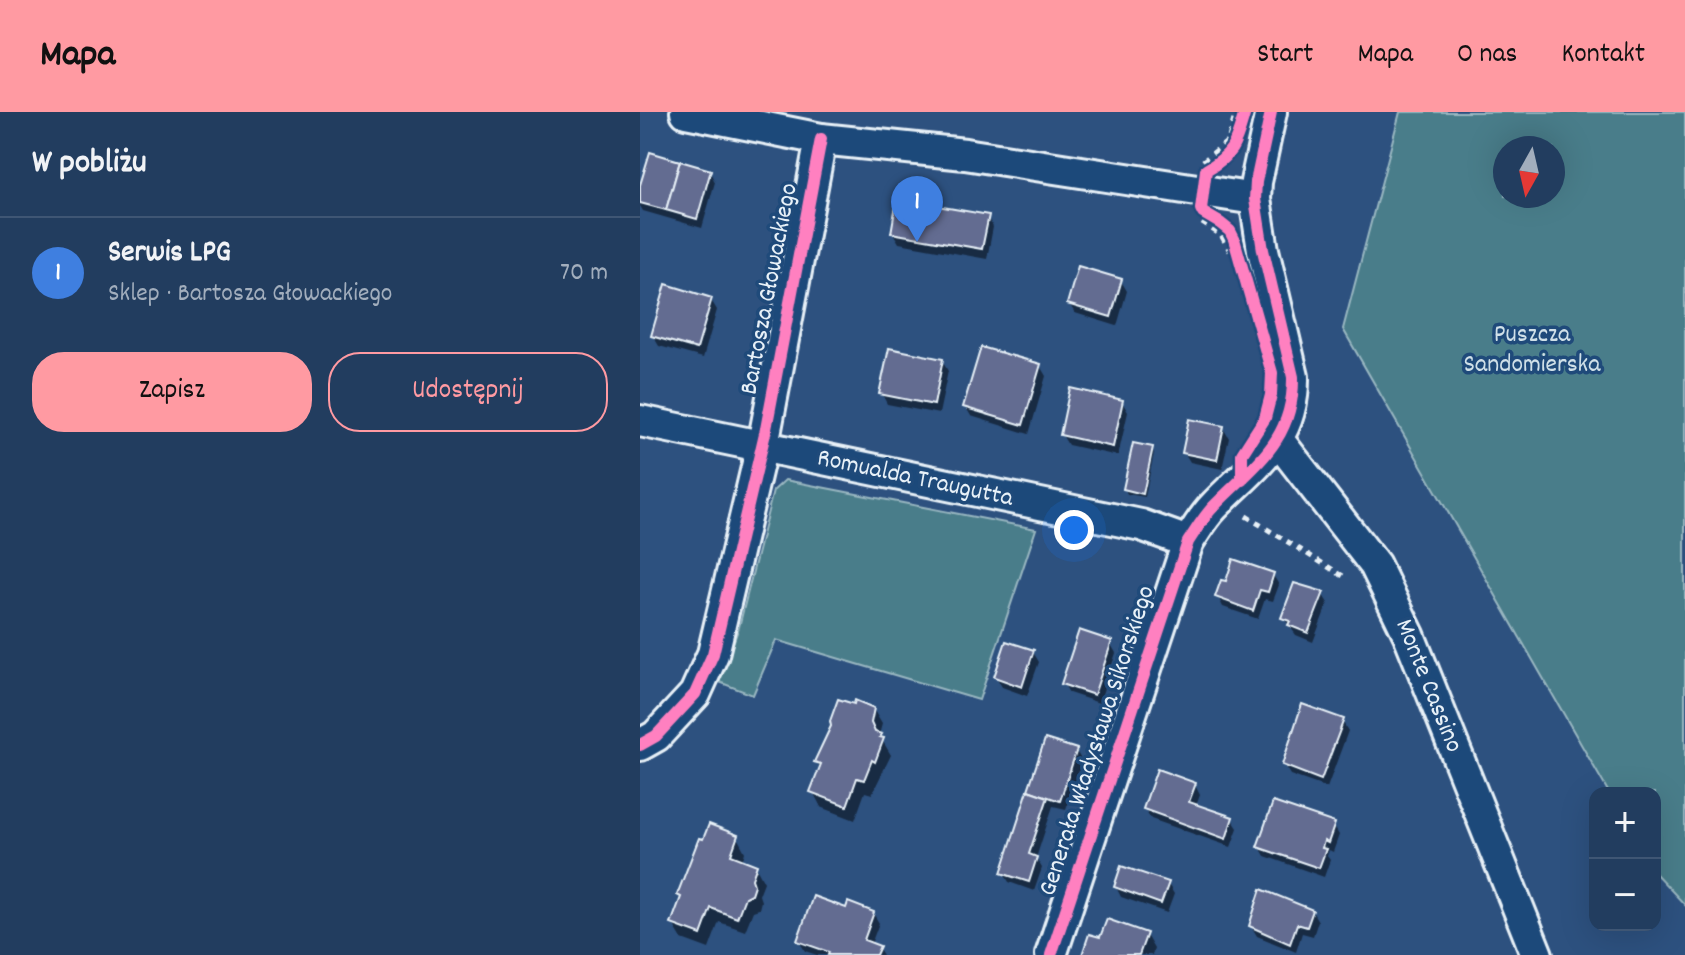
<!DOCTYPE html>
<html lang="pl">
<meta charset="utf-8">
<style>
:root{--surface:#223d5f;--page:#2e4868;--text:#f1f3f6;--muted:#a2aebd;--line:#3f5674;--accent:#ff9aa2}
body{margin:0;font-family:Dekko,sans-serif;background:var(--page);color:var(--text)}
.controls{position:absolute;right:24px;bottom:24px;display:grid;overflow:hidden;border-radius:16px;box-shadow:0 8px 32px #0002}
.controls button{width:72px;height:72px;display:grid;place-items:center;padding:0;border:0;border-bottom:2px solid var(--line);background:var(--surface);color:var(--text);font:40px sans-serif}
.compass{position:absolute;left:853px;top:24px;width:72px;height:72px;border-radius:50%;background:var(--surface);box-shadow:0 8px 32px #0002;rotate:188deg}
.you{position:absolute;left:434px;top:418px;width:28px;height:28px;margin:-20px;border:6px solid #fff;border-radius:50%;background:#1a73e8;box-shadow:0 0 0 12px #1a73e833}
.badge{display:grid;place-items:center;width:52px;height:52px;border-radius:50%;background:var(--accent);color:#fff;font-size:26px;font-weight:700}
.pin{position:absolute;translate:-50% -66px;filter:drop-shadow(0 2px 4px #0008)}
.pin::after{content:'';position:absolute;top:42px;width:28px;height:24px;background:inherit;clip-path:polygon(0 0,100% 0,50% 100%)}
.list{margin:0;padding:0;list-style:none}
h2{display:flex;justify-content:space-between;align-items:center;height:104px;margin:0;padding:0 32px;font-size:34px}
h2 small{font-size:26px;font-weight:400;color:var(--muted)}
.list li{display:grid;grid-template-columns:52px 1fr auto;gap:24px;align-items:center;box-sizing:border-box;height:112px;padding:0 32px;border-top:2px solid var(--line)}
.list b{display:block;font-size:30px;white-space:nowrap}
.list p{margin:0;font-size:26px;white-space:nowrap;color:var(--muted)}
.list em{font-size:26px;font-style:normal;color:var(--muted)}
.actions{display:flex;gap:16px;padding:24px 32px}
.actions a{flex:1;padding:18px 0;border:2px solid var(--accent);border-radius:32px;text-align:center;font-size:28px;color:var(--accent)}
.actions .main{background:var(--accent);color:#111}
.map{position:relative;flex:none;width:1045px;height:843px;overflow:hidden}
header{display:flex;align-items:center;gap:48px;box-sizing:border-box;height:112px;padding:0 40px;background:var(--accent);color:#111}
header strong{font-size:38px}
nav{display:flex;gap:44px;margin-inline-start:auto;font-size:28px}
main{display:flex}
aside{flex:1;background:var(--surface)}
.map>svg:first-child{display:block}
.green{fill:#4a7d8a;stroke:#99b7c1;stroke-width:2;fill-rule:evenodd}
.shadow{fill:#0007}
.building{fill:#646c91;stroke:#e8f1f8;stroke-width:2}
.lines{fill:none;stroke-linecap:round;stroke-linejoin:round}
.minor-casing{stroke:#e8f1f8;stroke-width:36}
.path{stroke:#e8f1f8;stroke-width:5;stroke-dasharray:6 6;stroke-linecap:butt}
.minor{stroke:#1f4a7a;stroke-width:30}
.cycleway-casing{stroke:#1f4a7a;stroke-width:17}
.cycleway{stroke:#ff80c0;stroke-width:12}
.labels{text-anchor:middle;dominant-baseline:central;stroke-width:7;stroke-linejoin:round;paint-order:stroke}
.street-label{font-size:26px;fill:#e8f1f8;stroke:#1f4a7a}
.park-label{font-size:26px;fill:#d0e0e8;stroke:#1f4a7a}
</style>
<header>
<strong>Mapa</strong>
<nav><a>Start</a><a>Mapa</a><a>O nas</a><a>Kontakt</a></nav>
</header>
<main>
<aside>
<h2>W pobliżu<small></small></h2>
<ul class="list">
<li><span class="badge" style="background:#3f7fe0">1</span><div><b>Serwis LPG</b><p>Sklep · Bartosza Głowackiego</p></div><em>70 m</em></li>
</ul>
<div class="actions"><a class="main">Zapisz</a><a>Udostępnij</a></div>
</aside>
<div class="map">
<svg width="1045" height="843" viewBox="0 0 1045 843">
<rect width="100%" height="100%" fill="#2d517f"/>
<filter id="ink" filterUnits="userSpaceOnUse"><feTurbulence type="fractalNoise" baseFrequency=".0125" numOctaves="2"/><feDisplacementMap in="SourceGraphic" scale="16" xChannelSelector="R" yChannelSelector="G"/><feConvolveMatrix kernelMatrix="1 2 1 2 8 2 1 2 1" color-interpolation-filters="sRGB"/></filter>
<g filter="url(#ink)">
<g class="green">
<path d="M760,0H1045V793L1015,761V681H969L703,217ZM865,36H913V84H865Z"/>
<polygon points="145,368 396,417 339,588 136,528 113,583 79,570 99,515 133,379"/>
</g>
<g class="shadow">
<polygon points="70,60 75,70 62,116 3,99 0,94 0,80"/>
<polygon points="347,105 353,115 347,147 259,131 253,121"/>
<polygon points="481,169 487,179 477,214 435,201 429,192"/>
<polygon points="71,188 77,198 63,246 19,234 13,224"/>
<polygon points="302,249 308,259 299,302 247,292 242,282"/>
<polygon points="400,254 406,264 389,322 331,304 325,294"/>
<polygon points="482,290 488,300 478,344 428,333 422,323"/>
<polygon points="583,316 589,326 582,357 550,350 544,340"/>
<polygon points="512,337 514,341 505,385 487,382 485,377"/>
<polygon points="633,463 639,473 633,489 625,487 618,507 583,495 578,485"/>
<polygon points="682,482 688,491 673,530 656,523 643,505"/>
<polygon points="470,531 476,541 459,591 429,581 423,571"/>
<polygon points="393,540 399,550 387,584 362,575 356,565"/>
<polygon points="233,597 242,612 239,623 251,643 232,682 225,680 215,708 181,695 173,680 181,658 177,650"/>
<polygon points="702,609 708,619 687,676 650,663 644,653"/>
<polygon points="407,630 436,639 442,649 426,697 413,694 396,746 402,756 394,779 369,770 363,760"/>
<polygon points="555,673 560,683 556,694 592,707 598,716 591,735 511,707 505,697"/>
<polygon points="693,713 699,723 693,740 689,738 687,744 690,748 684,765 625,744 620,735"/>
<polygon points="97,725 105,740 102,750 116,755 124,770 119,783 121,789 119,797 113,799 105,819 79,810 69,837 42,827 33,812 42,788 39,783"/>
<polygon points="528,772 534,782 527,801 481,785 476,775"/>
<polygon points="207,798 233,801 239,811 231,832 238,835 243,843 177,843 165,839 159,829"/>
<polygon points="672,799 678,809 673,824 662,821 656,840 617,824 611,814"/>
<polygon points="506,823 514,837 512,843 444,843 461,828"/>
</g>
<g class="building">
<polygon points="10,40 40,49 26,98 0,91 0,73"/>
<polygon points="40,49 71,58 57,107 26,98"/>
<polygon points="257,87 349,103 342,137 251,121"/>
<polygon points="438,154 482,167 471,205 427,192"/>
<polygon points="26,172 72,186 57,237 11,224"/>
<polygon points="341,235 401,252 383,313 323,295"/>
<polygon points="249,236 303,247 294,293 239,282"/>
<polygon points="430,276 483,288 473,335 420,323"/>
<polygon points="549,307 584,314 577,348 542,341"/>
<polygon points="493,331 513,335 503,382 483,377"/>
<polygon points="593,447 634,461 628,480 620,478 613,499 575,485 581,468 586,469"/>
<polygon points="654,471 684,480 668,521 648,513 650,509 641,506"/>
<polygon points="439,518 472,529 454,583 421,572"/>
<polygon points="366,529 394,538 382,575 354,565"/>
<polygon points="198,587 214,592 215,588 234,596 231,611 235,620 242,622 240,625 244,626 235,650 232,648 224,668 217,666 207,694 170,680 181,652 174,650 191,614 190,609"/>
<polygon points="662,592 704,607 681,668 642,653"/>
<polygon points="405,627 437,637 420,689 388,678"/>
<polygon points="517,657 556,671 549,690 593,705 586,727 503,697"/>
<polygon points="388,678 408,685 389,742 397,745 389,770 361,761"/>
<polygon points="633,690 695,711 688,731 684,729 682,736 686,737 679,756 617,735"/>
<polygon points="69,712 98,723 91,743 117,753 112,767 114,773 111,782 105,785 97,806 71,796 61,823 31,812 41,785 37,783 59,726 63,727"/>
<polygon points="481,754 529,770 521,792 474,775"/>
<polygon points="621,777 673,798 667,815 657,812 650,832 609,814"/>
<polygon points="173,784 206,796 208,790 234,800 224,828 240,834 236,843 188,843 189,840 157,829"/>
<polygon points="467,807 507,821 499,843 442,843 449,822 460,825"/>
</g>
<g class="lines">
<g class="minor-casing">
<g id="minor">
<polyline points="46,0 181,27 325,42 615,87"/>
<polyline points="0,309 501,413 548,430"/>
<polyline points="638,328 735,453 769,523 897,843"/>
<polyline points="0,633 16,624 55,582 73,542 126,317 181,27"/>
<path d="M411,843L548,430C556,418 564,404 574,394C614,353 654,329 653,265L623,138L615,87L616,70L631,0"/>
</g>
</g>
<g class="path">
<polyline points="563,49 588,29 596,0"/>
<polyline points="562,111 581,123 590,139"/>
<polyline points="606,404 703,464"/>
</g>
<use href="#minor" class="minor"/>
<g class="cycleway-casing">
<g id="cycleway">
<path d="M602,368V342L625,306L631,283L632,261L594,127L590,119L580,111L563,101L561,97L566,58C595,42 596,30 605,0"/>
<polyline points="0,633 16,624 55,582 73,542 126,317 181,27"/>
<path d="M411,843L548,430C556,418 564,404 574,394C614,353 654,329 653,265L623,138L615,87L616,70L631,0"/>
</g>
</g>
<use href="#cycleway" class="cycleway"/>
</g>
</g>
<g class="labels">
<g class="street-label">
<text transform="translate(130 177) rotate(-79)">Bartosza Głowackiego</text>
<text transform="translate(275 367) rotate(12)">Romualda Traugutta</text>
<text transform="translate(788 574) rotate(68)">Monte Cassino</text>
<text transform="translate(458 629) rotate(-72)">Generała Władysława Sikorskiego</text>
</g>
<g class="park-label">
<text x="892" y="223">Puszcza<tspan x="892" dy="30">Sandomierska</tspan></text>
</g>
</g>
</svg>
<div class="controls">
<button>+</button>
<button>−</button>
</div>
<svg class="compass" viewBox="-18 -18 36 36"><path d="M0-13l5 13h-10z" fill="#e53935"/><path d="M0 13l5-13h-10z" fill="#a2aebd"/></svg>
<div class="you"></div>
<div class="pin badge" style="left:277px;top:130px;background:#3f7fe0">1</div>
</div>
</main>
